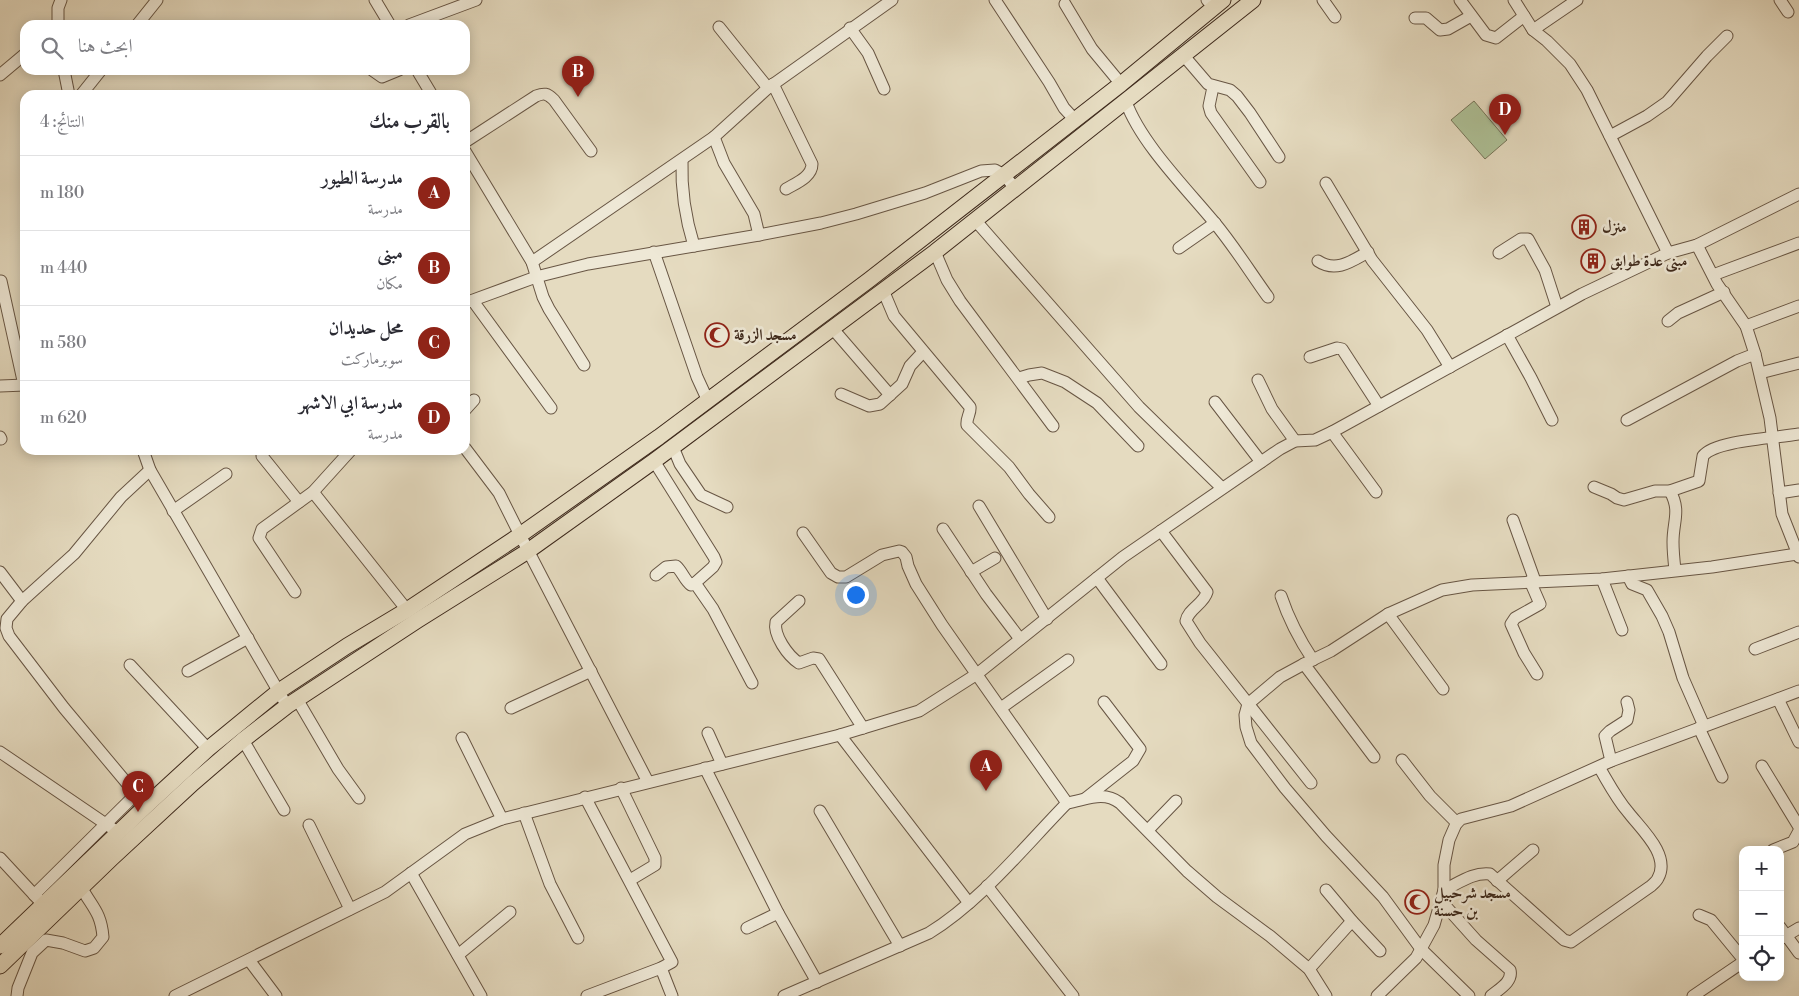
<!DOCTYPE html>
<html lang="ar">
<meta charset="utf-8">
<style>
:root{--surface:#fff;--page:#f2f2f3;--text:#2b2b33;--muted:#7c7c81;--line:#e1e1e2;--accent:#8f2418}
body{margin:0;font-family:"Libre Bodoni",Amiri,serif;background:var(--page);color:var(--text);direction:rtl}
.controls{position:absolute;right:15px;bottom:15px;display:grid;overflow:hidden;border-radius:10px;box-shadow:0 2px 12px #0003}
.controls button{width:45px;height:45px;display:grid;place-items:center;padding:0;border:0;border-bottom:1px solid var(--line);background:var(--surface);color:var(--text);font:25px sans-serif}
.you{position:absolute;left:855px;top:594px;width:18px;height:18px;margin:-12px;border:4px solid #fff;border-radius:50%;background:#1a73e8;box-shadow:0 0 0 8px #1a73e833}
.badge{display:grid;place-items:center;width:32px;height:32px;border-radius:50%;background:var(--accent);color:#fff;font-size:16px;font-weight:700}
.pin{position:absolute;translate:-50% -41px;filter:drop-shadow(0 1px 2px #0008)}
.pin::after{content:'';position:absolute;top:26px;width:18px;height:15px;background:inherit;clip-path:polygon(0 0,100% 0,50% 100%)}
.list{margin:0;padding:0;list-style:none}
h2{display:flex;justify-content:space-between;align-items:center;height:65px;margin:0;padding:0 20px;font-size:21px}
h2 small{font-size:16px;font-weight:400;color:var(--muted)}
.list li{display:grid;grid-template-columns:32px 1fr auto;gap:15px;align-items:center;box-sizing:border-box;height:75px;padding:0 20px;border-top:1px solid var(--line)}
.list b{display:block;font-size:19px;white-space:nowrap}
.list p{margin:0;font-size:16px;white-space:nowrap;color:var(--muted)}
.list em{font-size:16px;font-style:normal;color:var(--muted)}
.icon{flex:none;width:28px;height:28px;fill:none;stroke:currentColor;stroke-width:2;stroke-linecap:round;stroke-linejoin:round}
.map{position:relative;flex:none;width:1799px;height:996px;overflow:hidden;direction:ltr}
.search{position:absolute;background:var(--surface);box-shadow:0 2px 12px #0003;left:20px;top:20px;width:450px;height:55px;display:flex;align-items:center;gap:12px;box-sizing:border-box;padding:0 18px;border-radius:15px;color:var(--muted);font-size:19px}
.panel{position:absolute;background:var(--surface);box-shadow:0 2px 12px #0003;left:20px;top:90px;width:450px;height:365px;border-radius:15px;direction:rtl}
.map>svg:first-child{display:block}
.green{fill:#aec197;stroke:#767559}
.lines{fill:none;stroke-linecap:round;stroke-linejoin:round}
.minor-casing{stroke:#685644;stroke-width:13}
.major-casing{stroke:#3e291b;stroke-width:17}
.minor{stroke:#eee8d6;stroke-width:11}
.major{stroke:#e5dbc0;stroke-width:15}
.labels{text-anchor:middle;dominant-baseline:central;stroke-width:5;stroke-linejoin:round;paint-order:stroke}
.poi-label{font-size:16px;font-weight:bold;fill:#3e291b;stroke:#eee8d6;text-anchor:start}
</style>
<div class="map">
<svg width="1799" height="996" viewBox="0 0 1799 996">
<rect width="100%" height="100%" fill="#e5dbc0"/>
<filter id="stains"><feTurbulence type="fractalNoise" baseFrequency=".004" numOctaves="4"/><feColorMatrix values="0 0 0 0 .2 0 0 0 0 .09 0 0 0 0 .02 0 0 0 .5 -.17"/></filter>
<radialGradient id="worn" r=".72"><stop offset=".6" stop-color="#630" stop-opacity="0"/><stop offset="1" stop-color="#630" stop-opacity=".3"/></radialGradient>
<polygon class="green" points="1474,101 1507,140 1485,159 1451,120"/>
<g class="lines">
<g class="minor-casing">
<g id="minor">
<polyline points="375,0 390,25"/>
<polyline points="995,0 1049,82 1064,108 1075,120"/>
<polyline points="1207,0 1214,8"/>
<polyline points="1323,0 1335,17"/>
<polyline points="1460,0 1486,35 1496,38 1524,16"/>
<polyline points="1514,0 1533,30 1547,41 1570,64 1587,90 1668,253"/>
<polyline points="1780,0 1788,12"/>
<polyline points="1065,4 1092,49 1121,84"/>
<polyline points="1415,18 1426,18 1440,30 1448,29 1471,16"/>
<polyline points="58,25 58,8 61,0"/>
<polyline points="137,25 157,0"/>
<polyline points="409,25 476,0"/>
<polyline points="719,27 768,88"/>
<polyline points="850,28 868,53 884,89"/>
<polyline points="1533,30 1577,0"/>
<polyline points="1184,56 1208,84 1230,90 1237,96 1250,113 1279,157"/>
<polyline points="64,70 69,95"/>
<polyline points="372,70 382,77 399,70"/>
<polyline points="417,70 432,95"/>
<polyline points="0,75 25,54"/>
<path d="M773,84L812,164C812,177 796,183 786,189"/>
<polyline points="1213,87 1209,106 1211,113 1260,182"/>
<polyline points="81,95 101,70"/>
<path d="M1126,102C1141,143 1185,187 1214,222C1234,246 1250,272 1268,297"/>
<polyline points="1610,136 1647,116 1667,102 1707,56 1727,36"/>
<polyline points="714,137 724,163 754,214 759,235"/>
<path d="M465,142L536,96C544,93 547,93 554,100L591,151"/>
<polyline points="465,151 532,262 543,297 549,309 584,365"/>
<path d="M682,160C681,190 685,217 694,246"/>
<polyline points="1326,183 1372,260 1427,330 1450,367"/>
<polyline points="975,220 1139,407 1222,488"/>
<polyline points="1697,245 1717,284 1746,326 1755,354 1770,418 1782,514 1799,557"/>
<polyline points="1179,248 1215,223"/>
<polyline points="654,252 697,377 708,401"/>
<polyline points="935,252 947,280 960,301 1053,426"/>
<polyline points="1499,253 1521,239 1528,239 1545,270 1557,307"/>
<path d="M1318,261C1336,273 1352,261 1368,252"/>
<polyline points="532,262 714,137 768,88 892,0"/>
<polyline points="1713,275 1799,243"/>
<polyline points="1,281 24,385"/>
<path d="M883,290L894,316L970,407C971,413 966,418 967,425L1009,467L1029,494L1049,517"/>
<polyline points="473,301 551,408"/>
<polyline points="465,303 536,277 588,264 759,235 821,223 856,214 925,193 981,171 995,170 1004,175 1015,188"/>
<polyline points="1668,321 1678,313 1724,292"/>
<polyline points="1746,326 1799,306"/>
<polyline points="833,329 890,395"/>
<polyline points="1507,335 1531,378 1552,420"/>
<polyline points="1310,357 1337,348 1342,349 1379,406"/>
<polyline points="1760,373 1799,363"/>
<polyline points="1019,378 1029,375 1042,373 1065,382 1097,403 1138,446"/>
<polyline points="1258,380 1272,409 1295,441"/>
<polyline points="0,386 25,385"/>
<polyline points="841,394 869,406 880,404 902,384 910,366 923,352"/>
<polyline points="1215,402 1261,462"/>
<polyline points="465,410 474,400"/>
<polyline points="1627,420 1737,361 1755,354"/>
<polyline points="1332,432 1376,492"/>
<polyline points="0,437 1,439"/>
<polyline points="673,447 680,464 701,495 727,507"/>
<polyline points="465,448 499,493 520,535 648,782"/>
<polyline points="143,450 150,470 287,706"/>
<polyline points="262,456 299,502"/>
<polyline points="654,461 714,557 716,562 713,567 695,583 713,609 752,683"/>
<path d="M1594,487L1611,494L1617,498L1624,500L1655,491H1670L1699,481L1703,456C1715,440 1778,438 1799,434"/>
<path d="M1670,491C1681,511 1673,521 1673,542C1673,551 1674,561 1675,570"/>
<polyline points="313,492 407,610"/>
<polyline points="1779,493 1799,490"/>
<polyline points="979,506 1047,619"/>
<polyline points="173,511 226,474"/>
<polyline points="1513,520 1535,581"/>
<polyline points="943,529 986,594 1020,639"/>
<path d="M1161,531L1207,592C1204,604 1188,609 1186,621L1200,643L1311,783"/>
<polyline points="0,572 22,601"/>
<polyline points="971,572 995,558"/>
<path d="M656,575L666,567L676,566C682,571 685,581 691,585L695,583"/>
<polyline points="1628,576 1632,584 1647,590 1662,616 1669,632 1683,678 1704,726"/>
<polyline points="1097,578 1161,664"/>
<polyline points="1602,579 1622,630"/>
<polyline points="1530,581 1540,604 1515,618 1511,624 1524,653 1537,674"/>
<polyline points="295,592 259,538 262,529 313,492 351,450"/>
<path d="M1281,596C1289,620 1299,639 1313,660"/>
<path d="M799,601L776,622C773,635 788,656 799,663L813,658L819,659L863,728"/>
<polyline points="1388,614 1443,689"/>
<polyline points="1755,649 1799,632"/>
<polyline points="1304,664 1374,757"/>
<polyline points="130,665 208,749"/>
<polyline points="188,671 248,638"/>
<polyline points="297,699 338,769 359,798"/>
<polyline points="1778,699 1799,742"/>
<polyline points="511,708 591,671"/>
<polyline points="1001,708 1068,660"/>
<polyline points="1699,728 1722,777"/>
<polyline points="708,733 722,764"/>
<polyline points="840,735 969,903"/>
<polyline points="462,738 502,819"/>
<polyline points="243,740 284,810"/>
<polyline points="0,752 119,833"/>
<polyline points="1402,760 1430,796 1457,823"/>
<polyline points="1611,761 1605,736 1610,731 1627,720 1629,710 1627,702"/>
<polyline points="1762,766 1799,827"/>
<polyline points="705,768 778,913"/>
<polyline points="621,788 655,858 655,865 630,880"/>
<polyline points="585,797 672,962 661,968 587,996"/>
<polyline points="1086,798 1133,761 1140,749 1104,702"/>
<path d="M1067,803C1086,800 1103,790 1120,803L1187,871L1217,897L1270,936L1309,969L1326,996"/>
<polyline points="146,806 64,708 9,636 6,628 7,619 22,601 74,554 121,497 150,470"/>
<polyline points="820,811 900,946"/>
<polyline points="524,813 550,884 578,938"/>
<polyline points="309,825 350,909"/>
<polyline points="1148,830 1176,801"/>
<polyline points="1773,850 1793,842 1799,831"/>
<polyline points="0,858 38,899"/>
<polyline points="411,873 481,996"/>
<polyline points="1497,881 1533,850"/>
<polyline points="987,886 1073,996"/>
<polyline points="1326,890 1352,921 1380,951"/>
<path d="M1444,890C1459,883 1473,872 1490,874L1564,940L1571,942L1651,886C1653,884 1657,881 1658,878C1671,855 1640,828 1628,812C1616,798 1608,782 1599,767"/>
<polyline points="34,895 135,795"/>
<path d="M1441,901L1476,940L1510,970C1513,982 1499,989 1491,996"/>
<polyline points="1699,915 1711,920 1743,959"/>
<polyline points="1780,927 1799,953"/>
<polyline points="747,928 778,913 817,982"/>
<polyline points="1782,938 1799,928"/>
<polyline points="458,955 510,912"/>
<polyline points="249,960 276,996"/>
<polyline points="661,968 672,996"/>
<polyline points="1309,969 1352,921"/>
<path d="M17,996L18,988L32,953L46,940L63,943L85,951L94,948L103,937C101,912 92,907 81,887"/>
<polyline points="175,996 385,892 465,834 502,819 840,735 919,711 977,674 1123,557 1280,449 1295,441 1315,440 1332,432 1582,294 1668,253 1697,245 1799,194"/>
<path d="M784,996L929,933C981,901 1024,847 1067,803L942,625L916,584L908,566L906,557L902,552L899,551L882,555L846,577H838L831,573L803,533"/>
<polyline points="1377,996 1416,958 1434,925 1444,890 1444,865 1449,840 1456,824 1461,819 1511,806 1611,761 1799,691"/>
<polyline points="1469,996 1421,949 1383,897 1326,836 1285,788 1251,743 1246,727 1245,715 1248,704 1280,677 1304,664 1331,651 1388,614 1442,590 1472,585 1602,579 1712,567 1797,554"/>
<polyline points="1693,996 1743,962"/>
</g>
</g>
<g class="major-casing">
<g id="major">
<polyline points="0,946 146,806 208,749 279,691 347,646 407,610 520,535 659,437 869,280 1121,84 1223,0"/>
<polyline points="0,966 112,858 193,783 243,740 287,706 418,620 528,551 654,461 935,252 1253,0"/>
</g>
</g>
<use href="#minor" class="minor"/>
<use href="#major" class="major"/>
</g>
<defs>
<g id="building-ring" transform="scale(1.25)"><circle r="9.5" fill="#eee8d6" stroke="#8f2418" stroke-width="1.5"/><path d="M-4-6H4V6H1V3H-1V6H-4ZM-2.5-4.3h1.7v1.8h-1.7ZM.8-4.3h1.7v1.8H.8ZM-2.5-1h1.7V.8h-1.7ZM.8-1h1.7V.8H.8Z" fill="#8f2418"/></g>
<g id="mosque-ring" transform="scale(1.25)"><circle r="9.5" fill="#eee8d6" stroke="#8f2418" stroke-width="1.5"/><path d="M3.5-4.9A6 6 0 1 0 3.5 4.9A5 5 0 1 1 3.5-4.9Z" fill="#8f2418"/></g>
</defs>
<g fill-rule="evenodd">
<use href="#building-ring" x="1584" y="227"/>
<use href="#building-ring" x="1593" y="261"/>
<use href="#mosque-ring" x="717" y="335"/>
<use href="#mosque-ring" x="1417" y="902"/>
</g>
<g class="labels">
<g class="poi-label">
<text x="1602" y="227">منزل</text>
<text x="1610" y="261">مبنى عدة طوابق</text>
<text x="734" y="335">مسجد الزرقة</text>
<text x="1434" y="893">مسجد شرحبيل<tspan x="1434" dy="18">بن حسنة</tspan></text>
</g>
</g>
<rect width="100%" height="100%" filter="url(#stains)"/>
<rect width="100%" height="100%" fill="url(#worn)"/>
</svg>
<div class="controls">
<button>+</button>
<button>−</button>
<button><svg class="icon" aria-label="locate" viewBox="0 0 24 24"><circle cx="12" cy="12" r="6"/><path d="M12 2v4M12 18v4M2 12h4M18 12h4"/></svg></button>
</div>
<div class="you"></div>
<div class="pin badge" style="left:986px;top:791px">A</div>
<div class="pin badge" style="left:578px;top:97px">B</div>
<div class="pin badge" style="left:138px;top:812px">C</div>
<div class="pin badge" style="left:1505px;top:135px">D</div>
<div class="search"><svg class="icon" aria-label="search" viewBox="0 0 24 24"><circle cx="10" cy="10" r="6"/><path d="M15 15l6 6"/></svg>ابحث هنا</div>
<section class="panel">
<h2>بالقرب منك<small>النتائج: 4</small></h2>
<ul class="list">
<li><span class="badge">A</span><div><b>مدرسة الطيور</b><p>مدرسة</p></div><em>180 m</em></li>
<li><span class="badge">B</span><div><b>مبنى</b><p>مكان</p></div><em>440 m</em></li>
<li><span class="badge">C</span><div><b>محل حديدان</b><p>سوبرماركت</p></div><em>580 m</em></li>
<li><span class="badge">D</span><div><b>مدرسة ابي الاشهر</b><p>مدرسة</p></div><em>620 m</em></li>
</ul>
</section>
</div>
